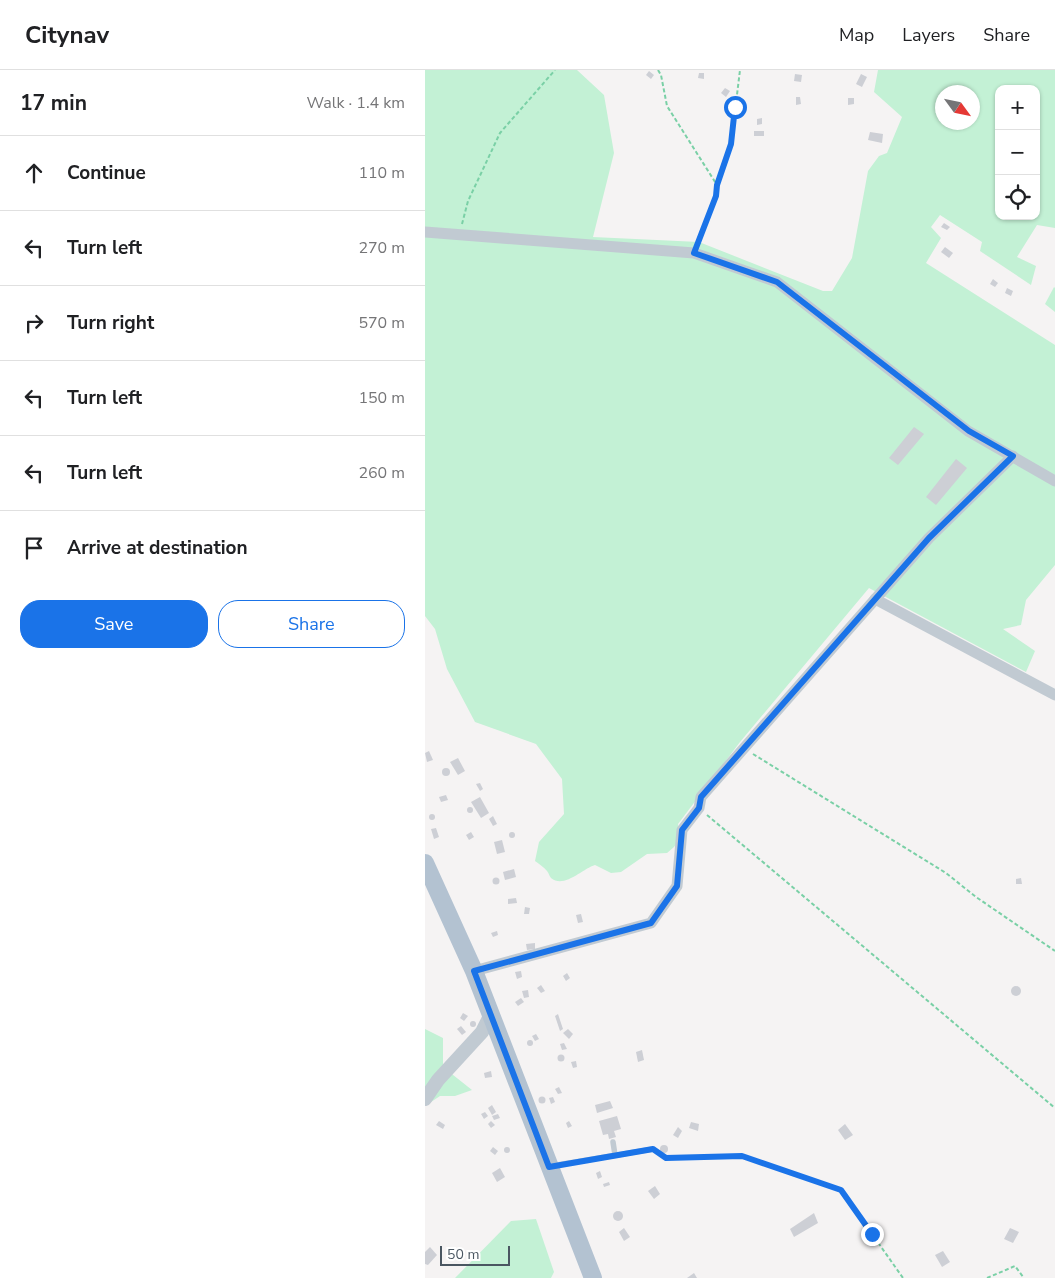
<!DOCTYPE html>
<meta charset="utf-8">
<style>
:root{--surface:#fff;--page:#f6f6f6;--text:#202124;--muted:#757577;--line:#e0e0e0;--accent:#1a73e8}
body{margin:0;font-family:"Nunito Sans",sans-serif;background:var(--page);color:var(--text)}
.controls{position:absolute;right:15px;top:15px;display:grid;overflow:hidden;border-radius:10px;box-shadow:0 1px 4px #0004}
.controls button{width:45px;height:45px;display:grid;place-items:center;padding:0;border:0;border-bottom:1px solid var(--line);background:var(--surface);color:var(--text);font:25px sans-serif}
.compass{position:absolute;left:510px;top:15px;width:45px;height:45px;border-radius:50%;background:var(--surface);box-shadow:0 1px 4px #0004;rotate:123deg}
.scale{position:absolute;left:15px;bottom:12px;width:70px;box-sizing:border-box;padding-left:5px;border:2px solid #4a5661;border-top:0;font-size:14px;line-height:18px;white-space:nowrap;color:#4a5661;-webkit-text-stroke:4px #fff;paint-order:stroke}
.stop{position:absolute;width:15px;height:15px;margin:-11px;border:4px solid #1a73e8;border-radius:50%;background:#fff}
.stop.end{background:#1a73e8;border-color:#fff;box-shadow:0 1px 5px #0008}
.list{margin:0;padding:0;list-style:none}
h2{display:flex;justify-content:space-between;align-items:center;height:65px;margin:0;padding:0 20px;font-size:21px}
h2 small{font-size:16px;font-weight:400;color:var(--muted)}
.list li{display:grid;grid-template-columns:32px 1fr auto;gap:15px;align-items:center;box-sizing:border-box;height:75px;padding:0 20px;border-top:1px solid var(--line)}
.list b{display:block;font-size:19px;white-space:nowrap}
.list em{font-size:16px;font-style:normal;color:var(--muted)}
.actions{display:flex;gap:10px;padding:15px 20px}
.actions a{flex:1;padding:11px 0;border:1px solid var(--accent);border-radius:20px;text-align:center;font-size:18px;color:var(--accent)}
.actions .main{background:var(--accent);color:#fff}
.icon{flex:none;width:28px;height:28px;fill:none;stroke:currentColor;stroke-width:2;stroke-linecap:round;stroke-linejoin:round}
.map{position:relative;flex:none;width:630px;height:1208px;overflow:hidden}
header{display:flex;align-items:center;gap:30px;box-sizing:border-box;height:70px;padding:0 25px;background:var(--surface);border-bottom:1px solid var(--line)}
header strong{font-size:24px}
nav{display:flex;gap:28px;margin-inline-start:auto;font-size:18px}
main{display:flex}
aside{flex:1;background:var(--surface)}
.map>svg:first-child{display:block}
.green{fill:#c3f1d5;fill-rule:evenodd}
.building{fill:#cdcfd5}
.lines{fill:none;stroke-linecap:round;stroke-linejoin:round}
.path{stroke:#7ad0a6;stroke-width:2;stroke-dasharray:4 2.5;stroke-linecap:butt}
.service{stroke:#c1cad2;stroke-width:5.5}
.minor{stroke:#c1cad2;stroke-width:11}
.tertiary{stroke:#c1cad2;stroke-width:14}
.primary{stroke:#b3c2d1;stroke-width:18}
.route{stroke:#1a73e8;stroke-width:6}
</style>
<header>
<strong>Citynav</strong>
<nav><a>Map</a><a>Layers</a><a>Share</a></nav>
</header>
<main>
<aside>
<h2>17 min<small>Walk · 1.4 km</small></h2>
<ul class="list">
<li><svg class="icon" aria-label="ahead" viewBox="0 0 24 24"><path d="M12 20V5M6 11l6-6 6 6"/></svg><div><b>Continue</b></div><em>110 m</em></li>
<li><svg class="icon" aria-label="left" viewBox="0 0 24 24"><path d="M17 20v-9H6M10 6l-5 5 5 5"/></svg><div><b>Turn left</b></div><em>270 m</em></li>
<li><svg class="icon" aria-label="right" viewBox="0 0 24 24"><path d="M7 20v-9h11M14 6l5 5-5 5"/></svg><div><b>Turn right</b></div><em>570 m</em></li>
<li><svg class="icon" aria-label="left" viewBox="0 0 24 24"><path d="M17 20v-9H6M10 6l-5 5 5 5"/></svg><div><b>Turn left</b></div><em>150 m</em></li>
<li><svg class="icon" aria-label="left" viewBox="0 0 24 24"><path d="M17 20v-9H6M10 6l-5 5 5 5"/></svg><div><b>Turn left</b></div><em>260 m</em></li>
<li><svg class="icon" aria-label="arrive" viewBox="0 0 24 24"><path d="M6 21V4h12l-3 4 3 4H6"/></svg><div><b>Arrive at destination</b></div></li>
</ul>
<div class="actions"><a class="main">Save</a><a>Share</a></div>
</aside>
<div class="map">
<svg width="630" height="1208" viewBox="0 0 630 1208">
<rect width="100%" height="100%" fill="#f5f3f3"/>
<g class="green">
<path d="M0,0H152L179,25L189,83L168,167L274,172L398,221H407L427,188L443,101L454,86L462,83L477,47L449,22L453,0H630V158L612,155L592,187L611,196L606,215L555,181L557,172L515,145L506,157L516,168L501,193L630,275V495L601,530L596,555L578,559L610,581L601,602L444,518L315,672L253,754L255,769L249,777L242,783L222,784L196,802L186,803L170,795C157,799 139,819 126,808C124,806 124,803 122,801C119,797 114,794 110,791L114,772L139,744L137,709L111,674L50,652L22,599L10,559L0,546ZM574,19H611V146H574ZM518,22H548V52H518Z"/>
<polygon points="629,217 630,218 630,242 620,234"/>
<polygon points="0,959 18,968 18,997 47,1020 30,1026 15,1026 0,1036"/>
<polygon points="111,1149 129,1202 126,1208 30,1208 86,1151"/>
</g>
<g class="building">
<polygon points="224,1 229,5 226,9 221,5"/>
<polygon points="274,3 279,3 279,9 273,8"/>
<polygon points="370,4 377,5 376,12 369,11"/>
<polygon points="436,4 442,7 437,17 431,14"/>
<polygon points="300,18 305,21 301,27 296,23"/>
<polygon points="371,27 375,27 376,34 371,35"/>
<polygon points="423,28 429,28 429,34 423,35"/>
<polygon points="337,48 337,54 332,55 332,49"/>
<rect x="329" y="61" width="10" height="5"/>
<polygon points="445,62 458,64 457,73 443,70"/>
<polygon points="519,153 525,157 522,160 516,157"/>
<polygon points="520,177 528,183 524,188 516,182"/>
<polygon points="568,209 573,213 570,217 565,214"/>
<polygon points="582,218 588,221 586,226 580,223"/>
<polygon points="489,357 499,364 473,395 464,388"/>
<polygon points="531,389 542,398 511,435 501,427"/>
<polygon points="4,681 8,690 2,692 0,683"/>
<polygon points="33,688 40,701 33,705 25,692"/>
<circle cx="21" cy="702" r="4"/>
<polygon points="55,713 58,719 55,721 51,714"/>
<polygon points="21,725 23,730 16,732 14,727"/>
<polygon points="55,727 64,743 56,748 46,732"/>
<circle cx="45" cy="740" r="3"/>
<circle cx="7" cy="747" r="3"/>
<polygon points="68,746 72,754 68,756 64,749"/>
<polygon points="11,758 14,767 9,769 6,759"/>
<circle cx="87" cy="765" r="3"/>
<polygon points="46,762 49,767 44,770 41,765"/>
<polygon points="77,770 80,782 72,784 69,772"/>
<polygon points="89,799 91,807 80,810 78,802"/>
<circle cx="71" cy="811" r="3.5"/>
<polygon points="596,808 597,814 591,814 591,809"/>
<polygon points="91,828 92,833 83,834 83,829"/>
<polygon points="100,837 105,838 104,844 99,844"/>
<polygon points="156,844 158,852 153,853 151,845"/>
<polygon points="72,861 73,865 68,867 66,863"/>
<polygon points="110,873 110,879 102,880 101,874"/>
<polygon points="96,901 97,907 92,909 90,902"/>
<polygon points="142,903 145,908 141,911 138,906"/>
<polygon points="116,915 120,921 116,923 112,918"/>
<circle cx="591" cy="921" r="5"/>
<polygon points="103,920 104,927 99,928 97,921"/>
<polygon points="96,928 99,932 93,936 90,932"/>
<polygon points="38,943 43,946 39,951 35,948"/>
<polygon points="133,944 138,959 135,961 130,946"/>
<circle cx="48" cy="954" r="3"/>
<polygon points="36,956 41,962 37,965 32,959"/>
<polygon points="143,959 148,964 144,969 138,963"/>
<polygon points="111,964 114,969 110,971 107,966"/>
<circle cx="105" cy="973" r="3"/>
<polygon points="139,973 142,979 137,980 135,974"/>
<polygon points="217,980 219,990 213,992 211,982"/>
<circle cx="136" cy="988" r="3.5"/>
<polygon points="151,991 152,997 148,998 146,992"/>
<polygon points="66,1001 67,1007 60,1008 59,1003"/>
<polygon points="134,1017 137,1023 133,1024 130,1019"/>
<circle cx="117" cy="1030" r="3.5"/>
<polygon points="128,1027 130,1032 126,1034 124,1028"/>
<polygon points="185,1031 188,1038 172,1043 170,1035"/>
<polygon points="67,1035 71,1042 67,1045 63,1038"/>
<polygon points="60,1042 63,1046 59,1049 56,1044"/>
<polygon points="73,1044 75,1048 69,1050 67,1046"/>
<polygon points="192,1046 196,1059 189,1061 191,1067 184,1069 183,1064 178,1065 174,1051"/>
<polygon points="14,1051 20,1055 18,1059 11,1055"/>
<polygon points="66,1051 70,1055 66,1058 63,1054"/>
<polygon points="144,1051 147,1056 143,1058 141,1053"/>
<polygon points="266,1052 274,1054 273,1061 264,1058"/>
<polygon points="420,1054 428,1065 420,1070 413,1060"/>
<polygon points="253,1057 257,1061 253,1068 248,1065"/>
<circle cx="239" cy="1079" r="4"/>
<polygon points="68,1077 73,1081 70,1085 65,1081"/>
<circle cx="82" cy="1080" r="3"/>
<polygon points="75,1098 80,1107 72,1112 67,1103"/>
<polygon points="175,1101 177,1107 173,1109 171,1103"/>
<polygon points="184,1112 185,1115 179,1117 178,1114"/>
<polygon points="230,1116 235,1124 229,1129 223,1121"/>
<circle cx="193" cy="1146" r="5"/>
<polygon points="389,1143 393,1153 369,1167 365,1159"/>
<polygon points="199,1158 205,1167 199,1171 194,1162"/>
<polygon points="585,1158 594,1162 588,1173 579,1169"/>
<polygon points="5,1177 12,1185 3,1195 0,1194 0,1182"/>
<polygon points="518,1181 525,1192 517,1197 510,1185"/>
<polygon points="269,1203 272,1208 262,1208"/>
</g>
<g class="lines">
<g class="path">
<polyline points="233,0 236,5 242,36 292,115"/>
<polyline points="37,154 43,131 75,63 130,0"/>
<polyline points="272,174 291,126 292,115 306,74 315,0"/>
<polyline points="328,684 521,803 551,827 630,881"/>
<polyline points="282,745 630,1038"/>
<polyline points="234,1083 241,1088 317,1087 416,1120 478,1208"/>
<polyline points="562,1208 590,1196 599,1208"/>
</g>
<g class="service">
<polyline points="188,1072 190,1085"/>
<polyline points="126,1096 228,1079"/>
</g>
<g class="minor">
<polyline points="0,162 269,183 352,212 543,361 630,411"/>
<polyline points="450,529 630,625"/>
<polyline points="49,901 226,853 252,816 257,760 274,738 276,727 504,468 588,386"/>
</g>
<polyline class="tertiary" points="0,1029 13,1010 57,962 65,946"/>
<polyline class="primary" points="0,793 49,901 168,1208"/>
</g>
<g class="lines">
<polyline class="route" points="310,37 306,74 292,115 291,126 269,183 352,212 544,361 588,386 504,468 276,727 274,738 257,760 252,816 226,853 49,901 124,1097 228,1079 241,1088 317,1086 416,1120 447,1164"/>
</g>
</svg>
<div class="controls">
<button>+</button>
<button>−</button>
<button><svg class="icon" aria-label="locate" viewBox="0 0 24 24"><circle cx="12" cy="12" r="6"/><path d="M12 2v4M12 18v4M2 12h4M18 12h4"/></svg></button>
</div>
<svg class="compass" viewBox="-18 -18 36 36"><path d="M0-13l5 13h-10z" fill="#e53935"/><path d="M0 13l5-13h-10z" fill="#757577"/></svg>
<div class="scale">50 m</div>
<div class="stop" style="left:310px;top:37px"></div>
<div class="stop end" style="left:447px;top:1164px"></div>
</div>
</main>
